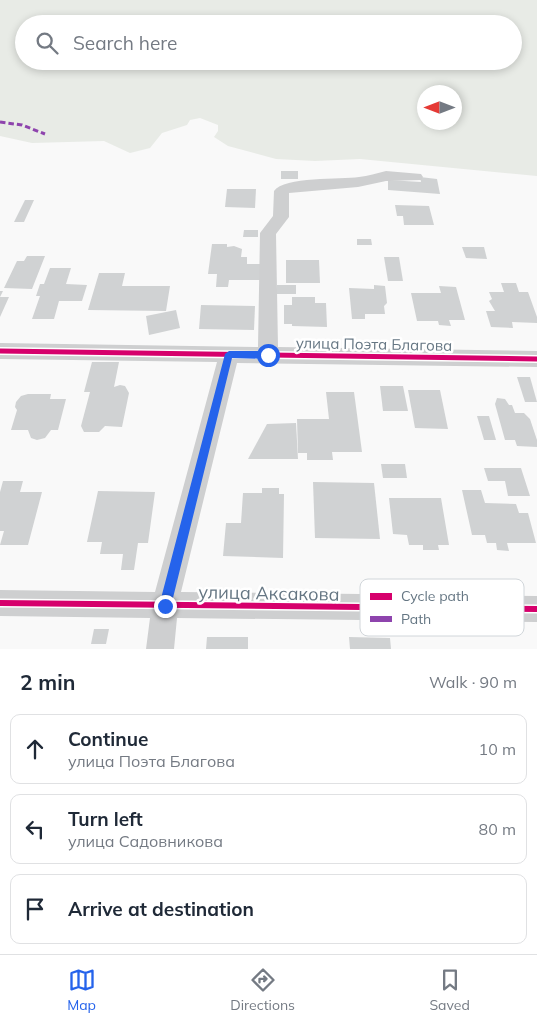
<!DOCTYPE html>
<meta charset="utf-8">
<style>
:root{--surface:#fff;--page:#f6f6f7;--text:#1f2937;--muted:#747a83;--line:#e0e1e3;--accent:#2563eb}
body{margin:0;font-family:Mulish,sans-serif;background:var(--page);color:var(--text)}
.compass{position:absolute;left:417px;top:85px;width:45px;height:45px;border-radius:50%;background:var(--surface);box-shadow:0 2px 8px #0003;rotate:270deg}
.stop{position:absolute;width:15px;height:15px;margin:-11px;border:4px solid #2563eb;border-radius:50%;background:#fff}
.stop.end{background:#2563eb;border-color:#fff;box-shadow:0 1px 5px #0008}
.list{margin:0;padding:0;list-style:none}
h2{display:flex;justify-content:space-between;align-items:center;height:65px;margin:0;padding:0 20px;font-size:21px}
h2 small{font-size:16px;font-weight:400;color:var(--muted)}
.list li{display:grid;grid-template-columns:32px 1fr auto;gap:15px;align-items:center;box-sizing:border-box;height:70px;margin:0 10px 10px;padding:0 10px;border:1px solid var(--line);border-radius:10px}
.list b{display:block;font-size:19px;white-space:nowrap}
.list p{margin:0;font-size:16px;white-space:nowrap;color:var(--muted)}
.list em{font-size:16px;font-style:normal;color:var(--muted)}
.icon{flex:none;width:28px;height:28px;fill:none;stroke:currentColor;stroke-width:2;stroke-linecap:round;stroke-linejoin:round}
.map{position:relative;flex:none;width:537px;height:649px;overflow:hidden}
.search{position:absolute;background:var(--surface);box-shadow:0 2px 8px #0003;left:15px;right:15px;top:15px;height:55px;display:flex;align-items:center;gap:12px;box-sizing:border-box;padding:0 18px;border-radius:28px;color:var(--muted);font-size:19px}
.sheet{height:305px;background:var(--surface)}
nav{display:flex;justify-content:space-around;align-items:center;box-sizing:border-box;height:70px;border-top:1px solid var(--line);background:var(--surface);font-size:14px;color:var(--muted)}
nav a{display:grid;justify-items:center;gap:2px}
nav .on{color:var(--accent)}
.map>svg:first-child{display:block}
.green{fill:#e8ebe6;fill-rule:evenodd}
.building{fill:#d0d2d3}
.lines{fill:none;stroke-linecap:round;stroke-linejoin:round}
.minor{fill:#cecfd0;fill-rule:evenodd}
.quiet{stroke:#8e44ad;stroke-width:3;stroke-dasharray:5.5 3;stroke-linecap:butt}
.cycleway-far1-casing{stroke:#fff;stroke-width:8}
.cycleway-casing{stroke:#fff;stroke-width:9}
.cycleway-far1{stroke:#d6006c;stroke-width:5}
.cycleway{stroke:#d6006c;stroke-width:6}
.route{fill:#2563eb}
.labels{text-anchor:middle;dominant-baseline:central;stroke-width:5;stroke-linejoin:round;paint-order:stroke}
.street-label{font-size:15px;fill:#657683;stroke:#fff}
.near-street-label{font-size:18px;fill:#657683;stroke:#fff}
.key{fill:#fff;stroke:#d1d6da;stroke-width:1}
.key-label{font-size:14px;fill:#657683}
</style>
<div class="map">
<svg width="537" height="649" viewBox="0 0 537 649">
<rect width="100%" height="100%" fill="#f9f9f9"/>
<path class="green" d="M0,0H537V176L360,159L315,161L276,159L228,146L214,137L218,131V125L200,118L190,120L187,125L162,133L150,148L130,153L104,141L32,143L0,136ZM24,24H513V61H24ZM424,92H454V122H424Z"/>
<g class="building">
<rect x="281" y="171" width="17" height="8"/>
<polygon points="420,177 437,179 440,194 388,190 388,180 421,182"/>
<polygon points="227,189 256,189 255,208 225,207"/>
<polygon points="25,200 34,200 24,222 14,222"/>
<polygon points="395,205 429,206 434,225 404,225 403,216 397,216"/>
<polygon points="244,230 258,230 258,237 243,237"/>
<polygon points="357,239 371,239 372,245 357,245"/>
<polygon points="212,244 227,244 227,247 234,246 242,249 241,257 247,257 247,264 261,264 260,280 229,280 228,287 216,287 217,274 208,274"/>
<polygon points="462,247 484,247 487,259 466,258"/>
<polygon points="27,256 45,256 32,289 4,288 17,261 24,261"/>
<polygon points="384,257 399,257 403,281 388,281"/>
<polygon points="286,260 319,260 320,283 286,283"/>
<polygon points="50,268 71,268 66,284 87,285 82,301 59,301 54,319 32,319 40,296 36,296 40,284 44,284"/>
<polygon points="99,273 125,273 122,286 170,286 166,311 88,310"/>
<polygon points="501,283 516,283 519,292 528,292 537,317 537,323 512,322 513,328 491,327 486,311 495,311 489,301 492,299 489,292 504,292"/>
<rect x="277" y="285" width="19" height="9"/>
<polygon points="374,285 385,286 387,303 384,306 385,314 365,314 365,319 352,319 349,288 374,289"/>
<polygon points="439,286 456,287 465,320 449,320 451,326 439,325 438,321 417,321 411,293 441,293"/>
<polygon points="0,291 3,291 0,297 9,297 0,317"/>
<polygon points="292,297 315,297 315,303 326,303 327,327 292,326 292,324 284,324 284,305 292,305"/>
<polygon points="201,305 255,306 254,330 199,329"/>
<polygon points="176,310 180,328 149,335 146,316"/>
<polygon points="92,362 119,362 114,387 120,385 125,386 129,393 122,427 105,426 99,432 84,432 81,426 90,392 84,392"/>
<polygon points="517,377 530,377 537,402 525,402"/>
<polygon points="380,386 403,386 408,411 383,411"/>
<polygon points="408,390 440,390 448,429 415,428"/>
<polygon points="326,392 354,392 362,452 332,452 333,460 307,460 307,453 298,453 297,419 329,419"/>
<polygon points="28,394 51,394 50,399 66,399 58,430 51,430 45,438 37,440 31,438 28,430 11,430 17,410 15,407 16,402 21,396"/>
<polygon points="497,398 505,399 509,405 512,405 515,413 524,413 530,419 537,440 537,447 517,446 515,440 505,440 495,404"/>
<polygon points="477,416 489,416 496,440 484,440"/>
<polygon points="296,423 298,459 248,459 267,424"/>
<polygon points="381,464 405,464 407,478 383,478"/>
<polygon points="484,468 521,468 530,496 508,496 505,481 488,481"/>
<polygon points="3,481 23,481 20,492 42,492 28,545 0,545 4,531 0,531 0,492"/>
<polygon points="313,482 374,483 380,539 315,538"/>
<polygon points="262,488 279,488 279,494 284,494 283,558 223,556 226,523 241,523 243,493 262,493"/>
<polygon points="462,490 481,490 485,503 516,504 519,513 528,513 536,543 507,543 509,551 497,550 496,543 487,543 485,535 472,535"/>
<polygon points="98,491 155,492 148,543 138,543 134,570 121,570 123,554 100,554 102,542 87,542"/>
<polygon points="389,498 441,498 449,545 438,545 439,550 423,550 423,545 409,545 407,535 393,534"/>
<polygon points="94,629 109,629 106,644 91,644"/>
<polygon points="207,637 248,637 248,649 206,649"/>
<polygon points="349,637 390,638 391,649 350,649"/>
</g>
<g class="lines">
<path class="minor" d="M386,171L421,174L423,177L421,180L386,181L358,187L289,193V217L276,234L278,347L537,351V367L237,363L181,592L537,596V622L177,618L174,649H146L150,618L0,616V590L155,592L217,362L0,359V343L258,347L260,233L273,216L274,191C284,176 341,180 359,177C368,176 377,173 386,171Z"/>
<polyline class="quiet" points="0,122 22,125 45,134"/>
<g class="cycleway-far1-casing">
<polyline id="cycleway-far1" points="0,351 537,359"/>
</g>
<g class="cycleway-casing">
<polyline id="cycleway" points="0,603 537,609"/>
</g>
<use href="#cycleway-far1" class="cycleway-far1"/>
<use href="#cycleway" class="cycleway"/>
</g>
<polygon class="route" points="229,351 268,351 272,355 268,359 232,358 171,606 169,610 165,611 161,610 159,606 225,354"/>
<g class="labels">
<g class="street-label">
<text transform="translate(374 344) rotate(1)">улица Поэта Благова</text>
</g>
<g class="near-street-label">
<text transform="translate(269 593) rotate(1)">улица Аксакова</text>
</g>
</g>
<rect x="360" y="579" width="164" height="57" rx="8" class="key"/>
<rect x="370" y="593" width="22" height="7" fill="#d6006c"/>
<rect x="370" y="616" width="22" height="6" fill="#8e44ad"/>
<g class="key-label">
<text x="401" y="601">Cycle path</text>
<text x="401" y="624">Path</text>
</g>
</svg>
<svg class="compass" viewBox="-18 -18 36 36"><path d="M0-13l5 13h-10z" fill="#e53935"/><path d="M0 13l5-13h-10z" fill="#747a83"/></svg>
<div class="stop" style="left:268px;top:355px"></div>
<div class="stop end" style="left:165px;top:606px"></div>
<div class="search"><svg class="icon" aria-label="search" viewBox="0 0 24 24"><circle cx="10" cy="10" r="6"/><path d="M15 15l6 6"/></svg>Search here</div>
</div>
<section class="sheet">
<h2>2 min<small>Walk · 90 m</small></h2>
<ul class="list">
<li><svg class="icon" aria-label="ahead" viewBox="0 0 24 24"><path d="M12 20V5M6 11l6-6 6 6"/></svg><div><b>Continue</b><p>улица Поэта Благова</p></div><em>10 m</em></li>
<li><svg class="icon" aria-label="left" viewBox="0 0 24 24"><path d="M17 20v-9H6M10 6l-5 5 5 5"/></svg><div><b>Turn left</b><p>улица Садовникова</p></div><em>80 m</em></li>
<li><svg class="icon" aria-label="arrive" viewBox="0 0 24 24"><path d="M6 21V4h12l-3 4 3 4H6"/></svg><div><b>Arrive at destination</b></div></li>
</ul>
</section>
<nav>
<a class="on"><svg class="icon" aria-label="map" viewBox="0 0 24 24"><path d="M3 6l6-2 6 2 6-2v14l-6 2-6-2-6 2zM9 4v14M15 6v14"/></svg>Map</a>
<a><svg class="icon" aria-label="directions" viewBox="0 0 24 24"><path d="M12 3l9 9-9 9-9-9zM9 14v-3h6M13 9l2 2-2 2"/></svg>Directions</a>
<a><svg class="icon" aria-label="saved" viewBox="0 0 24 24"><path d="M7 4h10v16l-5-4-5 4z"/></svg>Saved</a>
</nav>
